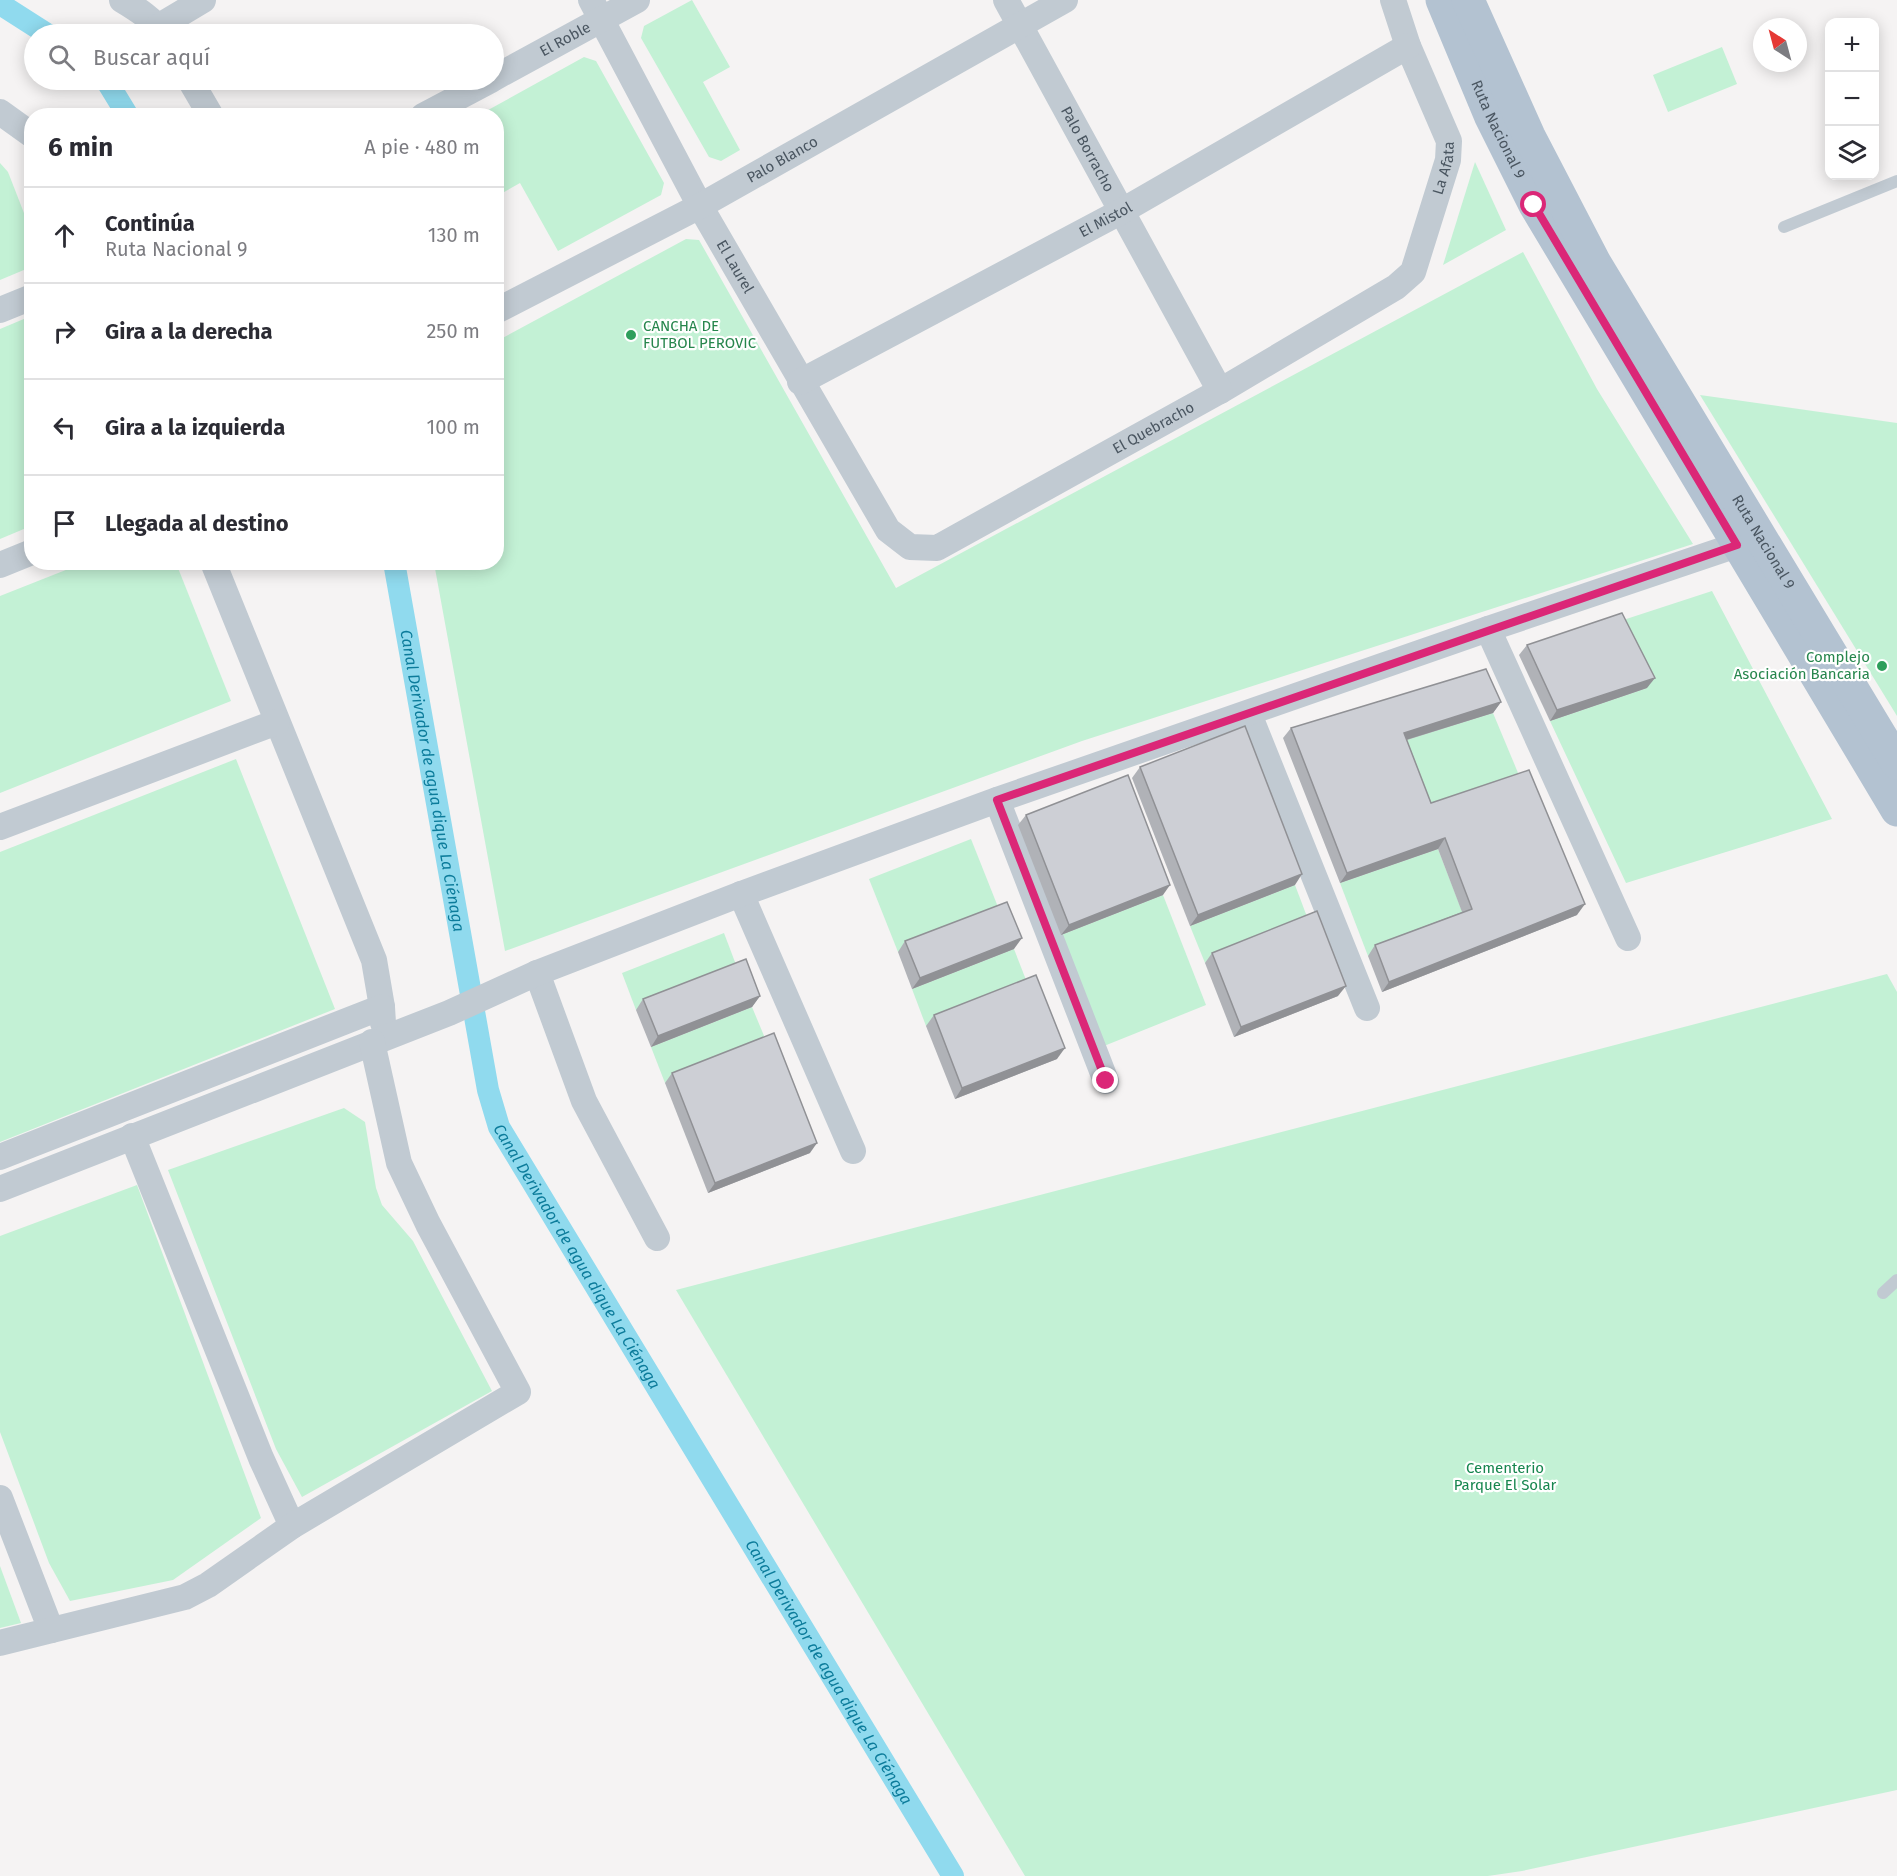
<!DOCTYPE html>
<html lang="es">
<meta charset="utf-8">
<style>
:root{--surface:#fff;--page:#f2f2f3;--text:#2b2b33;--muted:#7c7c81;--line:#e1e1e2}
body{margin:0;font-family:"Fira Sans",sans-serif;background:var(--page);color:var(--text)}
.controls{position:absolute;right:18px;top:18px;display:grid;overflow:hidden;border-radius:12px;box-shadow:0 3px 15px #0003}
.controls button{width:54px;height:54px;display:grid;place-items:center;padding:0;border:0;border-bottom:2px solid var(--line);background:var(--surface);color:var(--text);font:30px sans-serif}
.compass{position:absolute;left:1753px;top:18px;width:54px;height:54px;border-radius:50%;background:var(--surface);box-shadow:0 3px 15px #0003;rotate:324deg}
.stop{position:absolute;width:18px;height:18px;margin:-14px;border:4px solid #db2777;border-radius:50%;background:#fff}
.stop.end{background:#db2777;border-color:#fff;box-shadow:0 2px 6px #0008}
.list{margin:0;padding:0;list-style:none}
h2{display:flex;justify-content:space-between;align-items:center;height:78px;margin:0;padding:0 24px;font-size:26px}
h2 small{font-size:20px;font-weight:400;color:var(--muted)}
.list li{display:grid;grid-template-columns:39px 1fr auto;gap:18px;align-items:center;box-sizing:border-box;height:96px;padding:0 24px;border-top:2px solid var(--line)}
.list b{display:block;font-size:22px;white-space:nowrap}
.list p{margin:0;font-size:20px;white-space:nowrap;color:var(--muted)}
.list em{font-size:20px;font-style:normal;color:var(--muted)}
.icon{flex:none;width:33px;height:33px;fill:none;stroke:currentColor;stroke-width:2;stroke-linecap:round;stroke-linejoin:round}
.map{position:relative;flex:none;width:1897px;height:1876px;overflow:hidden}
.search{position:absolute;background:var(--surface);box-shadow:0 3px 15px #0003;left:24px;top:24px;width:480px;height:66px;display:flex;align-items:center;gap:15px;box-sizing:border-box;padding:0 21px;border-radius:33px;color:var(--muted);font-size:22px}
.panel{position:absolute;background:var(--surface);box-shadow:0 3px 15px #0003;left:24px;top:108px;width:480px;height:462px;border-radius:24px}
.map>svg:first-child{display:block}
.green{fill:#c3f1d5}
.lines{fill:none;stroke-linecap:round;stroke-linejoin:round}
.canal{stroke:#90daee;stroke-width:22}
.lane{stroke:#c1cad2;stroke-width:12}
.street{stroke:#c1cad2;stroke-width:26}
.primary{stroke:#b3c2d1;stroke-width:33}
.wall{fill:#b0b2b7}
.shaded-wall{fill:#909195}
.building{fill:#cdcfd5;stroke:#909195;stroke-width:1.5}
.route{stroke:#db2777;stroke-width:8}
.leisure-dot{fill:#2e9e5b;stroke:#fff;stroke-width:2}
.labels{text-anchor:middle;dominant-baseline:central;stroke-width:4.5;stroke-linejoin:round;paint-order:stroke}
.street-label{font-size:15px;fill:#4a5661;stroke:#fff}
.leisure-label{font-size:15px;fill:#27864d;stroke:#fff;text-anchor:start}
.park-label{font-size:15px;fill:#17864f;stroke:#fff}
.water-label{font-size:16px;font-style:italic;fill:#0c7c9b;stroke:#fff}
</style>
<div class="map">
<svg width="1897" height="1876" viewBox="0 0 1897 1876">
<rect width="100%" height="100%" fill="#f5f3f3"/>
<g class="green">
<polygon points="692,0 730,67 703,82 740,150 721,161 709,157 641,38 644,26"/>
<polygon points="1722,47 1737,84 1668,112 1653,75"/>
<polygon points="584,57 596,61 664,183 661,195 558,251 520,183 497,196 496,116 479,115"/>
<polygon points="1475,162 1506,230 1443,265"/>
<polygon points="0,163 8,172 31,231 31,267 0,280"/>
<polygon points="686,239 699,240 896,588 1523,252 1597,389 1693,544 1082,741 505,951 434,563 496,562 497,341"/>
<polygon points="31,316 31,526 0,539 0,329"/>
<polygon points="1700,395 1897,423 1897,716"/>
<polygon points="86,562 176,563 231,701 0,793 0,596"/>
<polygon points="1712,591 1832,819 1626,883 1550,721 1647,688 1614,623"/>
<polygon points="1493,713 1521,780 1424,814 1396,743"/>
<polygon points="236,759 335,1009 0,1142 0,852"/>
<polygon points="971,839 1000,912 898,952 869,879"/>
<polygon points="1438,849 1465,919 1368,956 1340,883"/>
<polygon points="1295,885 1309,922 1205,963 1190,926"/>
<polygon points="1163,895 1206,1005 1104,1046 1061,935"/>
<polygon points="724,933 738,970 636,1010 622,973"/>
<polygon points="1014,949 1028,985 926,1026 912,989"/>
<polygon points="1887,974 1897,992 1897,1790 1522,1871 1488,1876 1025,1876 676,1290"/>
<polygon points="752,1007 767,1043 665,1083 651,1047"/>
<polygon points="344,1108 365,1122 376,1188 382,1205 413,1241 492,1391 302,1497 276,1449 168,1170"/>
<polygon points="137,1185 261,1518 173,1580 70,1601 49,1563 0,1432 0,1236"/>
<polygon points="0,1566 21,1623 0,1628"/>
</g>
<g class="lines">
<g class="canal">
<polyline points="0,4 47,34"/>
<polyline points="106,80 128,116"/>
<path id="s1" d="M394,562L488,1090L499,1127L953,1876"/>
</g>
<g class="lane">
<polyline points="1784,227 1897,181"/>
<polyline points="1883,1293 1897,1280"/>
</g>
<g class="street">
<path d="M122,0C137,9 153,19 163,34"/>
<path id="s2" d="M591,0L700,206L888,530L910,547L937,548L1220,391L1396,287L1413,272L1448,160L1449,141L1408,46L1393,0"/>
<path id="s3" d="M1006,0L1220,391"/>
<polyline points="158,27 203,0"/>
<path id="s4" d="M494,78L637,0"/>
<polyline points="190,80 211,116"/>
<polyline points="0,112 32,135"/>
<polyline points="423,116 491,80"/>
<polyline points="0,310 32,297"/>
<path id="s5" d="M496,311L700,206L1065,0"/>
<path id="s6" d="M800,382L1122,211L1408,46"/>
<polyline points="213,562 374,960 382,1007"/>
<polyline points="0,565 32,552"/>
<polyline points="1488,629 1628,938"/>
<polyline points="1249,714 1367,1008"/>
<polyline points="997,800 1106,1081"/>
<polyline points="0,827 277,722"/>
<polyline points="741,894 853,1151"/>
<polyline points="537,973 584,1101 657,1238"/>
<polyline points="132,1136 261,1458 292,1526"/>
<polyline points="0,1157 382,1007 383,1023"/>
<polyline points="0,1189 449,1013 537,973 741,894 997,800 1488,629 1737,545"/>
<polyline points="0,1498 51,1630"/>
<polyline points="0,1643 185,1597 208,1585 292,1526 518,1392 428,1224 399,1163 372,1042"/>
</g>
<g class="primary">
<path id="s7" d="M1442,0L1490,115L1535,205L1897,810"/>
<path id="s8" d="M1468,0L1529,136L1595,263L1897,763"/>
</g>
</g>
<g class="wall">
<polygon points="1527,645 1647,688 1550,721 1519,655"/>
<polygon points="1501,702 1493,713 1407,740 1431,803 1577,915 1382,992 1368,956 1375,945 1462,912 1438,849 1340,883 1283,738 1291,728"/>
<polygon points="1140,767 1295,885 1190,926 1132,778"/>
<polygon points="1026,815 1163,895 1061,935 1018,825"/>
<polygon points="905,941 1014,949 912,989 898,952"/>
<polygon points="1212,953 1338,996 1234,1037 1205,963"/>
<polygon points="760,996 752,1007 651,1047 636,1010 643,999"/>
<polygon points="934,1015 1057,1059 955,1099 926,1026"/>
<polygon points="672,1073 810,1153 708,1193 665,1083"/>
</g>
<g class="shaded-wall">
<polygon points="1655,678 1647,688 1550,721 1557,710"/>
<polygon points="1501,702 1493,713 1396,743 1404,733"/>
<polygon points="1445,838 1438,849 1340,883 1347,873"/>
<polygon points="1302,874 1295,885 1190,926 1198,915"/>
<polygon points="1170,885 1163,895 1061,935 1069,925"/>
<polygon points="1585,904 1577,915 1382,992 1389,982"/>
<polygon points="1022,938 1014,949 912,989 920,978"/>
<polygon points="1346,986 1338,996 1234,1037 1241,1027"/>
<polygon points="760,996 752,1007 651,1047 658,1036"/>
<polygon points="1065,1048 1057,1059 955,1099 962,1088"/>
<polygon points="817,1143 810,1153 708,1193 715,1183"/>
</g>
<g class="building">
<polygon points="1622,613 1655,678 1557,710 1527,645"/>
<polygon points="1486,669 1501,702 1404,733 1431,803 1529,770 1585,904 1389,982 1375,945 1472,909 1445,838 1347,873 1291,728"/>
<polygon points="1245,726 1302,874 1198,915 1140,767"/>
<polygon points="1128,775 1170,885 1069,925 1026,815"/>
<polygon points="1007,902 1022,938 920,978 905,941"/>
<polygon points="1317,911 1346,986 1241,1027 1212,953"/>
<polygon points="746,959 760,996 658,1036 643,999"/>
<polygon points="1036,975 1065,1048 962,1088 934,1015"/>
<polygon points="774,1033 817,1143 715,1183 672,1073"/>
</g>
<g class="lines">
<polyline class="route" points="1106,1081 997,800 1737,545 1534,205"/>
</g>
<g class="leisure-dot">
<circle cx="631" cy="335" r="6"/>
<circle cx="1882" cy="666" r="6"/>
</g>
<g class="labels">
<g class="street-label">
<text stroke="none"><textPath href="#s4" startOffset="81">El Roble</textPath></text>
<text stroke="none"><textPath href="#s7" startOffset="141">Ruta Nacional 9</textPath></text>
<text stroke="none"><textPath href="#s3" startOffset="170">Palo Borracho</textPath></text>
<text stroke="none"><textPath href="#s5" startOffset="324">Palo Blanco</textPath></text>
<text stroke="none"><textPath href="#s2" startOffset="1322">La Afata</textPath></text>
<text stroke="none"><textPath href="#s6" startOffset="346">El Mistol</textPath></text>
<text stroke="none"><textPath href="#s2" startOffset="303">El Laurel</textPath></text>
<text stroke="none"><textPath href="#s2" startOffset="910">El Quebracho</textPath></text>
<text stroke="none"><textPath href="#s8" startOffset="618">Ruta Nacional 9</textPath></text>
</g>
<g class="leisure-label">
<text x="643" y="326">CANCHA DE<tspan x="643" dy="17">FUTBOL PEROVIC</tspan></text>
<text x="1870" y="657" text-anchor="end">Complejo<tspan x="1870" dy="17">Asociación Bancaria</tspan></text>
</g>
<g class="park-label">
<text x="1505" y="1468">Cementerio<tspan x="1505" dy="17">Parque El Solar</tspan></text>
</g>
<g class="water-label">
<text stroke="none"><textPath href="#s1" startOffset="222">Canal Derivador de agua dique La Ciénaga</textPath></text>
<text stroke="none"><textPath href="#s1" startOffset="726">Canal Derivador de agua dique La Ciénaga</textPath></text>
<text stroke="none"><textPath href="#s1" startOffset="1212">Canal Derivador de agua dique La Ciénaga</textPath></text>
</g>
</g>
</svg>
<div class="controls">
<button>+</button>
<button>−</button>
<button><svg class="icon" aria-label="layers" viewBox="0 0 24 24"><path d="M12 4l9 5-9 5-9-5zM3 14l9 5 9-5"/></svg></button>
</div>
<svg class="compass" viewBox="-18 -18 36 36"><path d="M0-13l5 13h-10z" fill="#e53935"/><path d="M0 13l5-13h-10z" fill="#7c7c81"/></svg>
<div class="stop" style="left:1534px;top:205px"></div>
<div class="stop end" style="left:1106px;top:1081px"></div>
<div class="search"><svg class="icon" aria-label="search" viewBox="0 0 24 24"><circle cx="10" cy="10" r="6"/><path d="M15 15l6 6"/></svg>Buscar aquí</div>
<section class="panel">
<h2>6 min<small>A pie · 480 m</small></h2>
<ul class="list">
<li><svg class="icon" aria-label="ahead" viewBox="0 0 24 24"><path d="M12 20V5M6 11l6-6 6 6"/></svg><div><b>Continúa</b><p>Ruta Nacional 9</p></div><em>130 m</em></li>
<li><svg class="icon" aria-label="right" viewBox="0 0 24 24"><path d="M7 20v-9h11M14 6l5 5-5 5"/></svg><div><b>Gira a la derecha</b></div><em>250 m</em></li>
<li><svg class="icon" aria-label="left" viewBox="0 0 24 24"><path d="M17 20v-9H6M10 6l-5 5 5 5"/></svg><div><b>Gira a la izquierda</b></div><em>100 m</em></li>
<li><svg class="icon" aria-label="arrive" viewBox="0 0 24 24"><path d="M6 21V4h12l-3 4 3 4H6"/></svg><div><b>Llegada al destino</b></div></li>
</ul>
</section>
</div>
